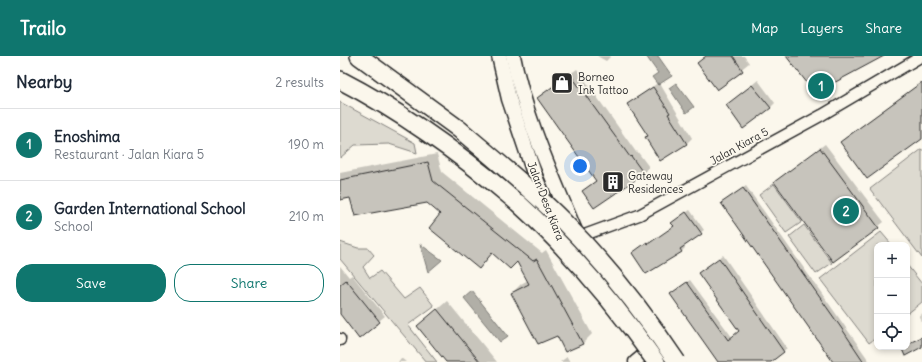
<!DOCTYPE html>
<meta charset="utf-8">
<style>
:root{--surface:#fff;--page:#f2f2f3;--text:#1f2937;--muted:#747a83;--line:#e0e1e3;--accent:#0f766e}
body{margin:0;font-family:Delius,sans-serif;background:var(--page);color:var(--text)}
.controls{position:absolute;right:12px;bottom:12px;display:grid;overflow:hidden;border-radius:8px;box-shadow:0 2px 6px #0003}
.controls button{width:36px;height:36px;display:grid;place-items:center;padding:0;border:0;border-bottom:1px solid var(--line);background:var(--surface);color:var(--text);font:20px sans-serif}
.you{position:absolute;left:240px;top:110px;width:14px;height:14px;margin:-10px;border:3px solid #fff;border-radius:50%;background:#1a73e8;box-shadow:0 0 0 6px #1a73e833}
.badge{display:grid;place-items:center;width:26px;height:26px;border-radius:50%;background:var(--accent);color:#fff;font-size:13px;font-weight:700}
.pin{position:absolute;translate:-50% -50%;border:2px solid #fff;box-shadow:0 1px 4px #0006}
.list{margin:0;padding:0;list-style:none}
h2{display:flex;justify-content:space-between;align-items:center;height:52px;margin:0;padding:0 16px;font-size:17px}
h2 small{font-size:13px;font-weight:400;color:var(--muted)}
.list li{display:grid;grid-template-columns:26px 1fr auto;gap:12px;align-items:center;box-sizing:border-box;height:72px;padding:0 16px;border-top:1px solid var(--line)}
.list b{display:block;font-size:15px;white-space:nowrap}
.list p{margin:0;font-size:13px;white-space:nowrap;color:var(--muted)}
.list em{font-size:13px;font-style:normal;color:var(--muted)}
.actions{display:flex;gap:8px;padding:12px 16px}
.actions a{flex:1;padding:9px 0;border:1px solid var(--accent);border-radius:16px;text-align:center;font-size:14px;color:var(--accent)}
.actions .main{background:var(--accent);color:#fff}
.icon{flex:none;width:22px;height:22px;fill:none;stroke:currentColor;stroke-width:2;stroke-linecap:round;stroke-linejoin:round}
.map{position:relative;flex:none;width:582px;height:306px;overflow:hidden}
header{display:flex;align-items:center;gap:24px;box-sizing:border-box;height:56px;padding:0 20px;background:var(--accent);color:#fff}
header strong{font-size:19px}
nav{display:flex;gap:22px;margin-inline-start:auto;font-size:14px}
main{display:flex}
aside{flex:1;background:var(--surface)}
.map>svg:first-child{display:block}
.green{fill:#dddad0;stroke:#84827e}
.water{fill:#b1afa7;stroke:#7b7a75}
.shadow{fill:#0003}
.building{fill:#c7c4bc;stroke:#2b2b2b}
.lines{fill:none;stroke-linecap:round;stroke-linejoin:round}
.minor-casing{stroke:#2b2b2b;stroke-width:13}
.tertiary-casing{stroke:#2b2b2b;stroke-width:15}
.secondary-casing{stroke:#2b2b2b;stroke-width:17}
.motorway-casing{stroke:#2b2b2b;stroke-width:20}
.minor{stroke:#fbf7ec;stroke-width:10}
.tertiary{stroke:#fbf7ec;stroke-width:12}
.secondary{stroke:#fbf7ec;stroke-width:14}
.motorway{stroke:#fbf7ec;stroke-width:17}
.motorway-bridge-casing{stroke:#2b2b2b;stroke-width:20;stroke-linecap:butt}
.motorway-bridge{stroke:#fbf7ec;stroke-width:17}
.labels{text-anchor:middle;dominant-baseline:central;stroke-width:3.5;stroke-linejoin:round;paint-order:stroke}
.poi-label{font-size:11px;fill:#2b2b2b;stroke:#fbf7ec;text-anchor:start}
.street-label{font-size:11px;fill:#2b2b2b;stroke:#fbf7ec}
</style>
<header>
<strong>Trailo</strong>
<nav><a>Map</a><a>Layers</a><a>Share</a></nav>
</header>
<main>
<aside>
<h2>Nearby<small>2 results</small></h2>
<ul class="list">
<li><span class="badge">1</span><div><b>Enoshima</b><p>Restaurant · Jalan Kiara 5</p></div><em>190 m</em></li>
<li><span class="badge">2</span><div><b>Garden International School</b><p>School</p></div><em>210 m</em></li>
</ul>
<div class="actions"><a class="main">Save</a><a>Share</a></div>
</aside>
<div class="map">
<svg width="582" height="306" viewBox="0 0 582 306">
<rect width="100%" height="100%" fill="#fbf7ec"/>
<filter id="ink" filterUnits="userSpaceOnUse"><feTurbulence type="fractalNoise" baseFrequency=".025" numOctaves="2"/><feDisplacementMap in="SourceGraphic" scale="8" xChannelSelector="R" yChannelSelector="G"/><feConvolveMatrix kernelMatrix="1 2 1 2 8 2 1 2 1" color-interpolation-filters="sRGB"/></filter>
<g filter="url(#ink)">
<g class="green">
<polygon points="0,46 75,87 77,97 49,88 15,89 0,102"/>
<polygon points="582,93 582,202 530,133"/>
<polygon points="434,128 462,166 446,177 419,139"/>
<polygon points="464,169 492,207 476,218 449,181"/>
<polygon points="541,176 552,189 537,189 537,281 529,287 480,223"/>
<polygon points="0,186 18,192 28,192 34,199 23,211 30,222 40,215 64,243 80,232 94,250 68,269 97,306 86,306 0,203"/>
<polygon points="567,209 582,228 582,246 567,258"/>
</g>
<g class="water">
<polygon points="306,0 318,0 332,20 318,29 312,21 318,17"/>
<polygon points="336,27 354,51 346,57 329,32"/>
<polygon points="80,188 102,204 88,216"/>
<polygon points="132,235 168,280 160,286 124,242"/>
</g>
<g class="shadow">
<polygon points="257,0 271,0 266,5"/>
<polygon points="365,0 404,0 409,7 377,33 358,7"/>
<polygon points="237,13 296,96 297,95 309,111 303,117 243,135 257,124 198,42"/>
<polygon points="418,24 435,47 430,52 387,49"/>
<polygon points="319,26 352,82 347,87 306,81 308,79 288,48"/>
<polygon points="582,26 582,82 501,86 506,81"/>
<polygon points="485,88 544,166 494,205 435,126"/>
<polygon points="97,98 102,116 202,197 206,194 252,278 243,287 226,295 218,278 172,237 181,228 188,224 177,205 153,197 139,212 102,158 87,146 11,141 0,143 0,117"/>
<polygon points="406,130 530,306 494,306 386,144"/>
<polygon points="350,154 364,174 343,189 345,192 342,195 307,217 293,197 310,184 312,186 335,170 336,164"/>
<polygon points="383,199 447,292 429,306 379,306 334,235 350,224 392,281 400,275 363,214"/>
<polygon points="0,210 9,221 12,219 45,260 19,281 0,257"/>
<polygon points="107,245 157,306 107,306 78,270"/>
<polygon points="582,257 582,268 580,261"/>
<polygon points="227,301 230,306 220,306"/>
<polygon points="61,302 66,306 58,306"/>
</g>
<g class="building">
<polygon points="366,0 393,0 403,15 377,34 357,7"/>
<polygon points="446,0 544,0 475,37"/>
<polygon points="230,18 290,101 291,100 304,118 254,152 242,135 256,125 197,42"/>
<polygon points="582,26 582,83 527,123 500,86"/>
<polygon points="412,29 431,52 403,73 386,49"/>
<polygon points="313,31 330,57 328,58 347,88 320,105 305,81 308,80 287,48"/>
<polygon points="480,92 539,172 493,206 434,126"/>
<polygon points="88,106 93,125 193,205 197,203 243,288 225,296 217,280 198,288 171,237 189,228 177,206 170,213 152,197 139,213 89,172 100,158 87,147 15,160 10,142 0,144 0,124"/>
<polygon points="403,132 502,273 524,306 493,306 396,168 381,147"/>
<polygon points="346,156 362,178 340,193 342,196 306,218 292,197 307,186 308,188 334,170 331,167"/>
<polygon points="379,202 444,296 431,306 378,306 330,238 347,226 388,284 399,275 358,217"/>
<polygon points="6,224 40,266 19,283 0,258 0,229"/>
<polygon points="97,253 140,306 106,306 77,270"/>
<polygon points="582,281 582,291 565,300 561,291 567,291 567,288"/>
</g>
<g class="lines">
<g class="minor-casing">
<g id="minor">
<polyline points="236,182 299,159 482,59 582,0"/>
<polyline points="0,283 0,284"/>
</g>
</g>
<g class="tertiary-casing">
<polyline id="tertiary" points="295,306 319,286"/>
</g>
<g class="secondary-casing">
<g id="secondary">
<polyline points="159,0 169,43 196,123 223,188"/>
<path d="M173,0C185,61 211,117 235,175"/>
</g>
</g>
<g class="motorway-casing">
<g id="motorway">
<polyline points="19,0 119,73"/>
<path d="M0,24C64,57 123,100 178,147"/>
</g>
</g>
<use href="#minor" class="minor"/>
<use href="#tertiary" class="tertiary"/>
<use href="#secondary" class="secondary"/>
<use href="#motorway" class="motorway"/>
<g class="motorway-bridge-casing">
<g id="motorway-bridge">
<path d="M119,73C154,103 190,132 222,164C265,207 303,255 337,306"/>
<path d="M178,147C232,196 274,246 316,306"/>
</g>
</g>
<use href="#motorway-bridge" class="motorway-bridge"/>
</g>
</g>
<defs>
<g id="shop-square" transform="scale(1.15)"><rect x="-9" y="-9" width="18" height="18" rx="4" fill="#2b2b2b" stroke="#fbf7ec"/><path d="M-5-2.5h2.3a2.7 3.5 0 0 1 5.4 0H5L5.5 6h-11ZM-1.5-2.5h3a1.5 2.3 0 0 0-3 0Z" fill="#fff"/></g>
<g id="building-square" transform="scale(1.15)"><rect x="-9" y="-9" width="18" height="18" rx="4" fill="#2b2b2b" stroke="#fbf7ec"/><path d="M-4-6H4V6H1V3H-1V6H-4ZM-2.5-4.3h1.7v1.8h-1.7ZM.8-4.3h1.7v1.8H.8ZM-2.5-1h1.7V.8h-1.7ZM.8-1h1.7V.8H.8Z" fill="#fff"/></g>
</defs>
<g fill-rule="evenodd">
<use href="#shop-square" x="222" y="27"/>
<use href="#building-square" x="273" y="126"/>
</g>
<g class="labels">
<g class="poi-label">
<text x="238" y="21">Borneo<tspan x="238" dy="13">Ink Tattoo</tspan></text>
<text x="288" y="120">Gateway<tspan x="288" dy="13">Residences</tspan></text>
</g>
<g class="street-label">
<text transform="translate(399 90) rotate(-29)">Jalan Kiara 5</text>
<text transform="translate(206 145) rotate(69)">Jalan Desa Kiara</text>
</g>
</g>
</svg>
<div class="controls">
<button>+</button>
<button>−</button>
<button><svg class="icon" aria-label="locate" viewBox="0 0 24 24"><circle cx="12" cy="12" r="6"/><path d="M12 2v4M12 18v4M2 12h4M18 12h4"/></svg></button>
</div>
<div class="you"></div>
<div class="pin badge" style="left:481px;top:30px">1</div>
<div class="pin badge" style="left:506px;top:155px">2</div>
</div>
</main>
